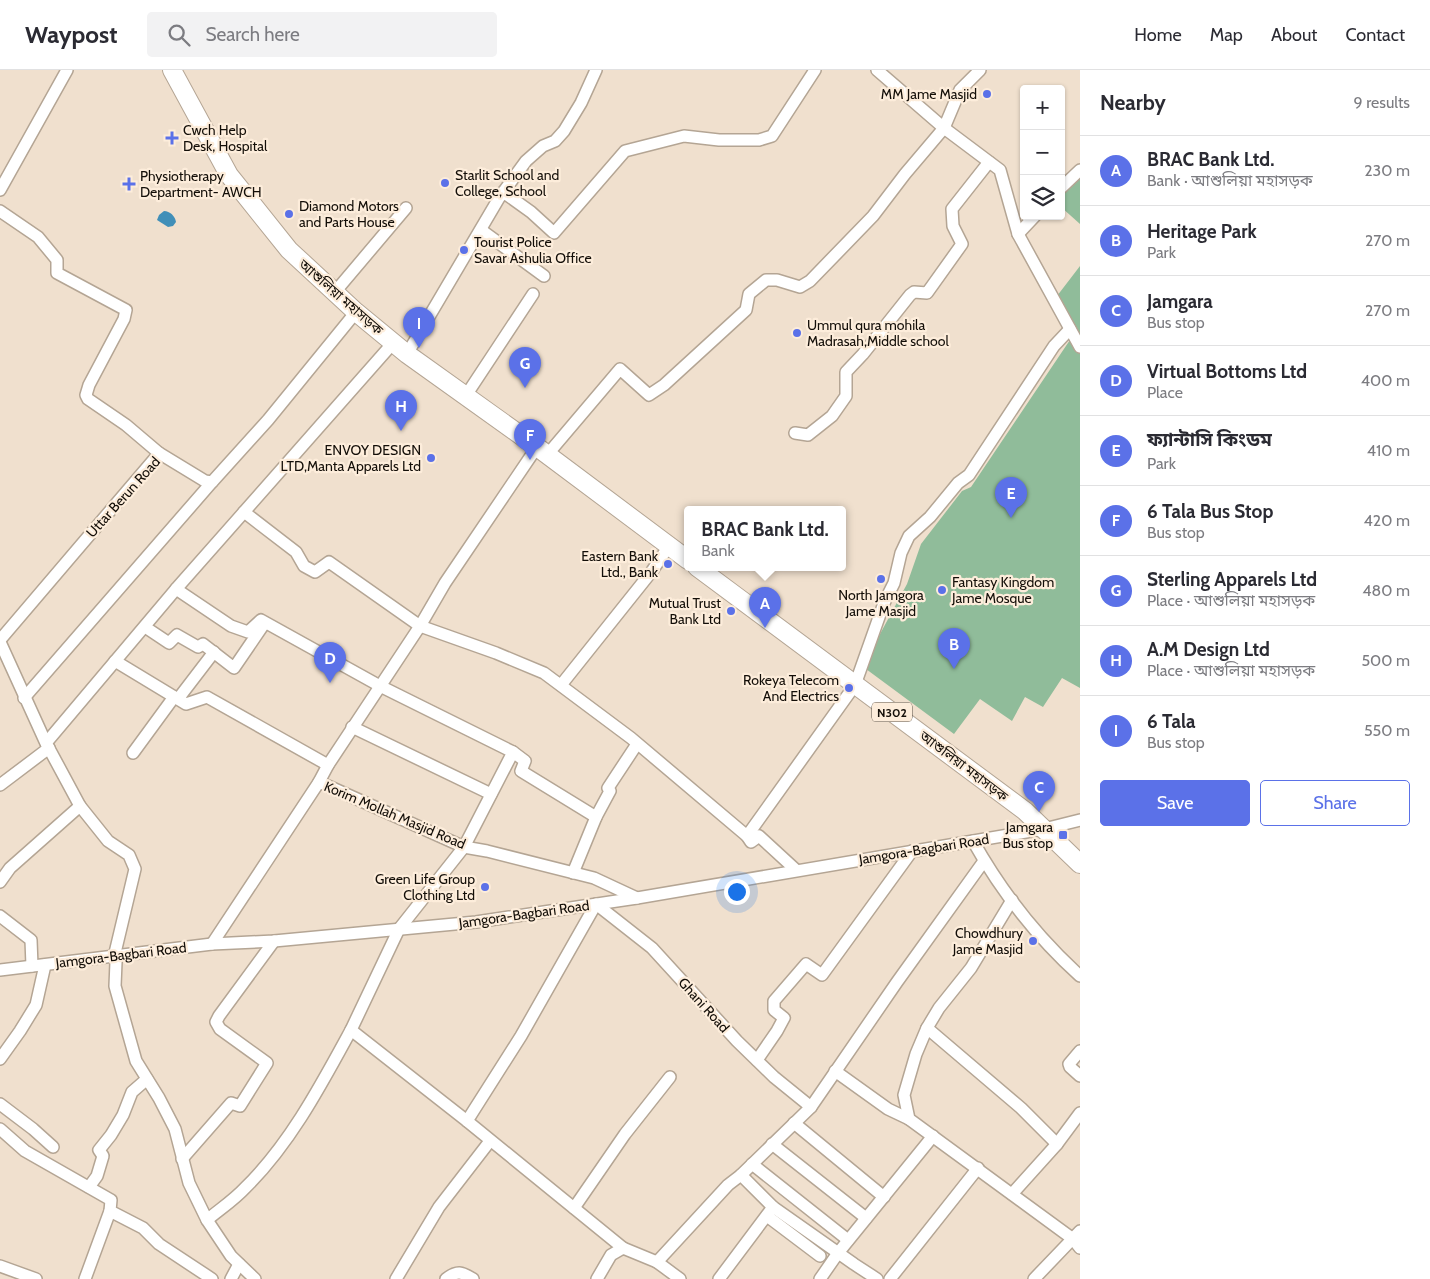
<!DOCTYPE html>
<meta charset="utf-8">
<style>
:root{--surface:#fff;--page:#f2f2f3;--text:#2b2b33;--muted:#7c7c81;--line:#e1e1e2;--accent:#5b71e8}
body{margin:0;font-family:Cabin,"Noto Sans Bengali",sans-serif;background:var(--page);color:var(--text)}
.controls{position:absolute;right:15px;top:15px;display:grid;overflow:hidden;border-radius:5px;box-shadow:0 1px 4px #0004}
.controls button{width:45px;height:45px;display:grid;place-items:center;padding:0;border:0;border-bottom:1px solid var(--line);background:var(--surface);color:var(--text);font:25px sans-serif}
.you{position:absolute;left:736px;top:821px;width:18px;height:18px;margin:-12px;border:4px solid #fff;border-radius:50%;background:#1a73e8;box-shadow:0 0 0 8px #1a73e833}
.badge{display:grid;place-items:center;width:32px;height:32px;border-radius:50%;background:var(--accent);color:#fff;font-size:16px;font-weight:700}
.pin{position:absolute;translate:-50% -41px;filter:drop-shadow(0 1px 2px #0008)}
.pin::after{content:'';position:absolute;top:26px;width:18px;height:15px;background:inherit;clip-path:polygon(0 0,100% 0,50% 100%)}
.popup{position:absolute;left:684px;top:436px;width:162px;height:65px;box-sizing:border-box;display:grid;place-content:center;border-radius:5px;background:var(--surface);filter:drop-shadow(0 1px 4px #0005);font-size:16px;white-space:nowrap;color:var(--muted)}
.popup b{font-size:19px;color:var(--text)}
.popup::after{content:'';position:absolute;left:50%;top:100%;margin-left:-10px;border:10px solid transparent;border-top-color:var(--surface)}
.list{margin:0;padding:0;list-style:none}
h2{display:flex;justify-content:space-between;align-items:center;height:65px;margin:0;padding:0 20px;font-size:21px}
h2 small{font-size:16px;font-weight:400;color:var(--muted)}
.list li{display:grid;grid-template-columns:32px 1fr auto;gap:15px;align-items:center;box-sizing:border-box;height:70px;padding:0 20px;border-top:1px solid var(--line)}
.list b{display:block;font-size:19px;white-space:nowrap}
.list p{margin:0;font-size:16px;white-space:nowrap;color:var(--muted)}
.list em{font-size:16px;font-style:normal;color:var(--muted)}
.actions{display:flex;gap:10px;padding:15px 20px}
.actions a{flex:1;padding:11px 0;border:1px solid var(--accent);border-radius:5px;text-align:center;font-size:18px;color:var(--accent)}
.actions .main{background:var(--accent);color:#fff}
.icon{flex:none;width:28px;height:28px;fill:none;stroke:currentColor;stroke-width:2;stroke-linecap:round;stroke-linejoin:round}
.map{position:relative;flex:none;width:1080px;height:1209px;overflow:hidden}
header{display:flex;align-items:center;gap:30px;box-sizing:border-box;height:70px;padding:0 25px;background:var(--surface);border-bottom:1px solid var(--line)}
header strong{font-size:24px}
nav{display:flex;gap:28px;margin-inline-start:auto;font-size:18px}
.search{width:350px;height:45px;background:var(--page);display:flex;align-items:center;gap:12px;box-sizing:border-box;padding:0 18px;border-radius:5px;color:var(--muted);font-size:19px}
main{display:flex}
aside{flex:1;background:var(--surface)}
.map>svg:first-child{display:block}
.green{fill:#90bc9a}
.water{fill:#418fb8}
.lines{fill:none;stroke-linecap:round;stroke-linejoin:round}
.minor-casing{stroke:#b4a594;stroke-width:14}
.highway-casing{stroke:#b4a594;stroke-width:20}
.minor{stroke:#fff;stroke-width:11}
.highway{stroke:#fff;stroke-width:18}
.poi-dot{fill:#5b71e8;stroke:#fdeddb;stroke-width:2}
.labels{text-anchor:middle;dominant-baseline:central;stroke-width:4.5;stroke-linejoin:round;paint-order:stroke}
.shield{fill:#fdeddb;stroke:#595147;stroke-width:1}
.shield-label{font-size:12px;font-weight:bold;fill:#130e08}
.poi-label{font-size:14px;fill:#130e08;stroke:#fdeddb;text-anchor:end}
.street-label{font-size:14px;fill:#130e08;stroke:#fdeddb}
</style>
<header>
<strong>Waypost</strong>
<div class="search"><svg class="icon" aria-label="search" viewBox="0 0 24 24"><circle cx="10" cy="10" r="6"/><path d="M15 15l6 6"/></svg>Search here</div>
<nav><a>Home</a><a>Map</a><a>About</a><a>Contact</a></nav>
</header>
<main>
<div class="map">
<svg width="1080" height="1209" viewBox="0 0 1080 1209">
<rect width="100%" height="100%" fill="#f0e0ce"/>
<g class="green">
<polygon points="1080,103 1080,154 1061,137 1061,121"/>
<polygon points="1080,196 1080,618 1062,608 1043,637 1025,627 1012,651 980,629 954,664 866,599 880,564 907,514 921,474 962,421 971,417 1076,261 1057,226"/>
</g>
<path class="water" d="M164,141C170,141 175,146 176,152L173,156L168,157L157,150L159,145Z"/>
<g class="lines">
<g class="minor-casing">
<g id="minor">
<polyline points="877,0 944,58 1000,100 1018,164 1080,277"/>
<polyline points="1061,118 1080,100"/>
<polyline points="0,120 67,0"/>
<polyline points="503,122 531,142 554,163 625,81 684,66 719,70 759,70 772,66 815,0"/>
<polyline points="0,141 38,167 57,190 57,203 126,240 124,249 89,315 86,325 88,329 126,355 159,383"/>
<polyline points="481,160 544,206"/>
<polyline points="1018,164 1035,146"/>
<polyline points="335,222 406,138"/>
<polyline points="393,273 244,442 296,482 304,496 315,502 329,492 420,556 496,583 544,603 631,668 747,766 751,772 759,766 796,800"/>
<polyline points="407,284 499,128 526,91 543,76 555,71 564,61 581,33 596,0"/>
<polyline points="465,327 533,224"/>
<polyline points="795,363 808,365 832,346 846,326 846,302 863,284 910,225 914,222 927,223 962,174 953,156 952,139 989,92"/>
<polyline points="547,385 620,299 649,325 664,315 746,240 749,224 766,210 777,210 800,217 810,211 873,146 905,104 944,58 960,20 980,0"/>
<polyline points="176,519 231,556 248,562 261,550 380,616 513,682 464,777 399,859 351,960 467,1051"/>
<polyline points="145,557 169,573 177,565 198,577 203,574 234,598 264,554"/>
<polyline points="0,570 156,387 159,383 205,411 212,412 268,350 356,242"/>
<polyline points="0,572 45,671 80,736 108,771 129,785 135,799 114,887 116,892 115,916 136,991 159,1028 175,1059 189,1113 207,1150 231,1186 255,1209"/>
<polyline points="115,591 186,634 207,627 328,695 319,712 464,777 487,781 594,808 637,828"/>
<polyline points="561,615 652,501 669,476"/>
<polyline points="24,628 212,412"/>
<polyline points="178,629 214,582"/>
<polyline points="352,657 491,724"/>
<polyline points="46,673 176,519 244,442"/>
<polyline points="513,682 525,691 521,701 596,747"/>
<polyline points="133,683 174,627"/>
<polyline points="328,695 420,556 445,513 537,377"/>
<polyline points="0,715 49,678"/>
<polyline points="747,766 855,615 884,533 894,513 901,483 909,466 930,447 958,413 969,405 1054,276 1070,259"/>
<path d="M973,771C1001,821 1038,868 1080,906"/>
<polyline points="573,803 596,747 610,721 608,718 637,674"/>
<polyline points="0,812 10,798 80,736"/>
<polyline points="1012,830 971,898 939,938 927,958 916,984 904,1025 909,1049 1073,1169 1080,1178"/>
<polyline points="0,846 31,870 32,896"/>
<polyline points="212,874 319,712"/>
<polyline points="0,900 212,874 274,871 476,852 637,828 1044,759 1080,750"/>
<polyline points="927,958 1021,1038 1057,1074"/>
<polyline points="1080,981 1069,994 1070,997 1080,1006"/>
<polyline points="0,989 20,961 36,935 45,895"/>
<polyline points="757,990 777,961 784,948 774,940 774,931 806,894 822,905 912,781"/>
<polyline points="835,1001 888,1039 909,1049"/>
<polyline points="0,1034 33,1059 53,1077"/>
<polyline points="794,1053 884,1127"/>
<polyline points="0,1059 25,1081 111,1130 110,1141 143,1158 159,1174 212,1209"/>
<polyline points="772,1074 866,1148"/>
<polyline points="182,1089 231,1033 240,1036 267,993 220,959 216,952 219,946 274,871"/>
<polyline points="752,1094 848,1170"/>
<polyline points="741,1105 773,1137 854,1194 877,1209"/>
<polyline points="89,1117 97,1106 103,1086 99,1080 111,1065 123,1045 132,1022 147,1009"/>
<polyline points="1012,1124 1057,1074 1080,1043"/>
<polyline points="574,1138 625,1064 670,1007"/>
<polyline points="767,1146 820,1186"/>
<path d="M207,1150C220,1139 234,1130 245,1118C290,1074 321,1015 351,960"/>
<polyline points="623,1178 467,1051 521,966 596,834 652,878 737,971 774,1007 811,1037"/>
<polyline points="657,1192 680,1209"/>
<polyline points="0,1196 36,1209"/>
<polyline points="85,1209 110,1141"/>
<polyline points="231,1209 239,1194"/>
<polyline points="396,1209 439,1137 490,1071"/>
<path d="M446,1209C457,1200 462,1202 473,1209"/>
<polyline points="597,1209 611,1185 623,1178 657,1192 728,1115 741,1105 811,1037 897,912 984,791"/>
<polyline points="719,1209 773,1137"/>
<polyline points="820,1209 838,1183 933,1066"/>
<polyline points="890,1209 978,1098"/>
<polyline points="1034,1209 1080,1161"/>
</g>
</g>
<g class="highway-casing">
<g id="highway">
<polyline points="172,0 229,105 289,180 356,242 407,284 537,377 688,490"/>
<polyline points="697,497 1025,741 1080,794"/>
</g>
</g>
<use href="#minor" class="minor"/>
<use href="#highway" class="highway"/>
</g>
<g class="poi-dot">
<circle cx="987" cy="24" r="5"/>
<path d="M169.5 60.5h5v5h5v5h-5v5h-5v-5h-5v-5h5z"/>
<circle cx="445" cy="113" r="5"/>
<path d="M126.5 106.5h5v5h5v5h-5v5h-5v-5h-5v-5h5z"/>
<circle cx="289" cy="144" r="5"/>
<circle cx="464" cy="180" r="5"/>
<circle cx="797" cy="263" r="5"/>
<circle cx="431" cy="388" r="5"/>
<circle cx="668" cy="494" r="5"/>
<circle cx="881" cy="509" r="5"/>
<circle cx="942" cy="520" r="5"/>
<circle cx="731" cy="541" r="5"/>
<circle cx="849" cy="618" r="5"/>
<rect x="1058" y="760" width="10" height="10" rx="2.5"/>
<circle cx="485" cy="817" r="5"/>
<circle cx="1033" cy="871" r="5"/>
</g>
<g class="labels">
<rect class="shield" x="872" y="632.5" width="40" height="19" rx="4"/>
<g class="shield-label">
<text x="892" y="642">N302</text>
</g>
<g class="poi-label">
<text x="977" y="24">MM Jame Masjid</text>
<text x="183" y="60" text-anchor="start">Cwch Help<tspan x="183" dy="16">Desk, Hospital</tspan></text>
<text x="455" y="105" text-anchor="start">Starlit School and<tspan x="455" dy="16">College, School</tspan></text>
<text x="140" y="106" text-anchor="start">Physiotherapy<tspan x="140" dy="16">Department- AWCH</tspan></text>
<text x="299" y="136" text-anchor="start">Diamond Motors<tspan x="299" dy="16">and Parts House</tspan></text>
<text x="474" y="172" text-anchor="start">Tourist Police<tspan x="474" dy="16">Savar Ashulia Office</tspan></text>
<text x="807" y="255" text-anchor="start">Ummul qura mohila<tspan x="807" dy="16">Madrasah,Middle school</tspan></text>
<text x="421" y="380">ENVOY DESIGN<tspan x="421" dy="16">LTD,Manta Apparels Ltd</tspan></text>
<text x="658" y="486">Eastern Bank<tspan x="658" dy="16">Ltd., Bank</tspan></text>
<text x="952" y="512" text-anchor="start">Fantasy Kingdom<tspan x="952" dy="16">Jame Mosque</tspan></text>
<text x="881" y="525" text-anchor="middle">North Jamgora<tspan x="881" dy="16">Jame Masjid</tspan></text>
<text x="721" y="533">Mutual Trust<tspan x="721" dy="16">Bank Ltd</tspan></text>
<text x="839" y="610">Rokeya Telecom<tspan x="839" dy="16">And Electrics</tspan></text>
<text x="1053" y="757">Jamgara<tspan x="1053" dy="16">Bus stop</tspan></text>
<text x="475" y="809">Green Life Group<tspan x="475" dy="16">Clothing Ltd</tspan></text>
<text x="1023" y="863">Chowdhury<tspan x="1023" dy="16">Jame Masjid</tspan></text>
</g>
<g class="street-label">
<text transform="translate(341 227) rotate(41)">আশুলিয়া মহাসড়ক</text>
<text transform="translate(123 427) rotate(-48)">Uttar Berun Road</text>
<text transform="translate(964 696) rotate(37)">আশুলিয়া মহাসড়ক</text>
<text transform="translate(395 745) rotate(23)">Korim Mollah Masjid Road</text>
<text transform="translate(924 779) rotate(-9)">Jamgora-Bagbari Road</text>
<text transform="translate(524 844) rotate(-8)">Jamgora-Bagbari Road</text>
<text transform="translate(121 885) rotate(-7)">Jamgora-Bagbari Road</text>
<text transform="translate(704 935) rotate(48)">Ghani Road</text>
</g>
</g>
</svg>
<div class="controls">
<button>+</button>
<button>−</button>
<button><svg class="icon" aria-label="layers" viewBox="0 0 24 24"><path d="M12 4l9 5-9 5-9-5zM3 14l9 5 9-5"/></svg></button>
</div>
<div class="you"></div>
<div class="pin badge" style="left:765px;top:558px">A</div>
<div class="popup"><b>BRAC Bank Ltd.</b>Bank</div>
<div class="pin badge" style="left:954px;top:599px">B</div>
<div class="pin badge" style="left:1039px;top:742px">C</div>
<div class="pin badge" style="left:330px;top:613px">D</div>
<div class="pin badge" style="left:1011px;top:448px">E</div>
<div class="pin badge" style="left:530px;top:390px">F</div>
<div class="pin badge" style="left:525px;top:318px">G</div>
<div class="pin badge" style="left:401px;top:361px">H</div>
<div class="pin badge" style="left:419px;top:278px">I</div>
</div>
<aside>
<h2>Nearby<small>9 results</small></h2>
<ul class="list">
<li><span class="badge">A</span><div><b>BRAC Bank Ltd.</b><p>Bank · আশুলিয়া মহাসড়ক</p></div><em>230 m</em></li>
<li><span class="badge">B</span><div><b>Heritage Park</b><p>Park</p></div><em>270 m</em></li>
<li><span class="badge">C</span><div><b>Jamgara</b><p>Bus stop</p></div><em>270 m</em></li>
<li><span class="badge">D</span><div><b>Virtual Bottoms Ltd</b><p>Place</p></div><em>400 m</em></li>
<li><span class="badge">E</span><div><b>ফ্যান্টাসি কিংডম</b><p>Park</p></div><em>410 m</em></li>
<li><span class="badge">F</span><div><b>6 Tala Bus Stop</b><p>Bus stop</p></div><em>420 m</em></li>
<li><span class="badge">G</span><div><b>Sterling Apparels Ltd</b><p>Place · আশুলিয়া মহাসড়ক</p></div><em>480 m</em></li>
<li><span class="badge">H</span><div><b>A.M Design Ltd</b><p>Place · আশুলিয়া মহাসড়ক</p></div><em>500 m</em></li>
<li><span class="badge">I</span><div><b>6 Tala</b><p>Bus stop</p></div><em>550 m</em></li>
</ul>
<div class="actions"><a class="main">Save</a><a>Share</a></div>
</aside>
</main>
